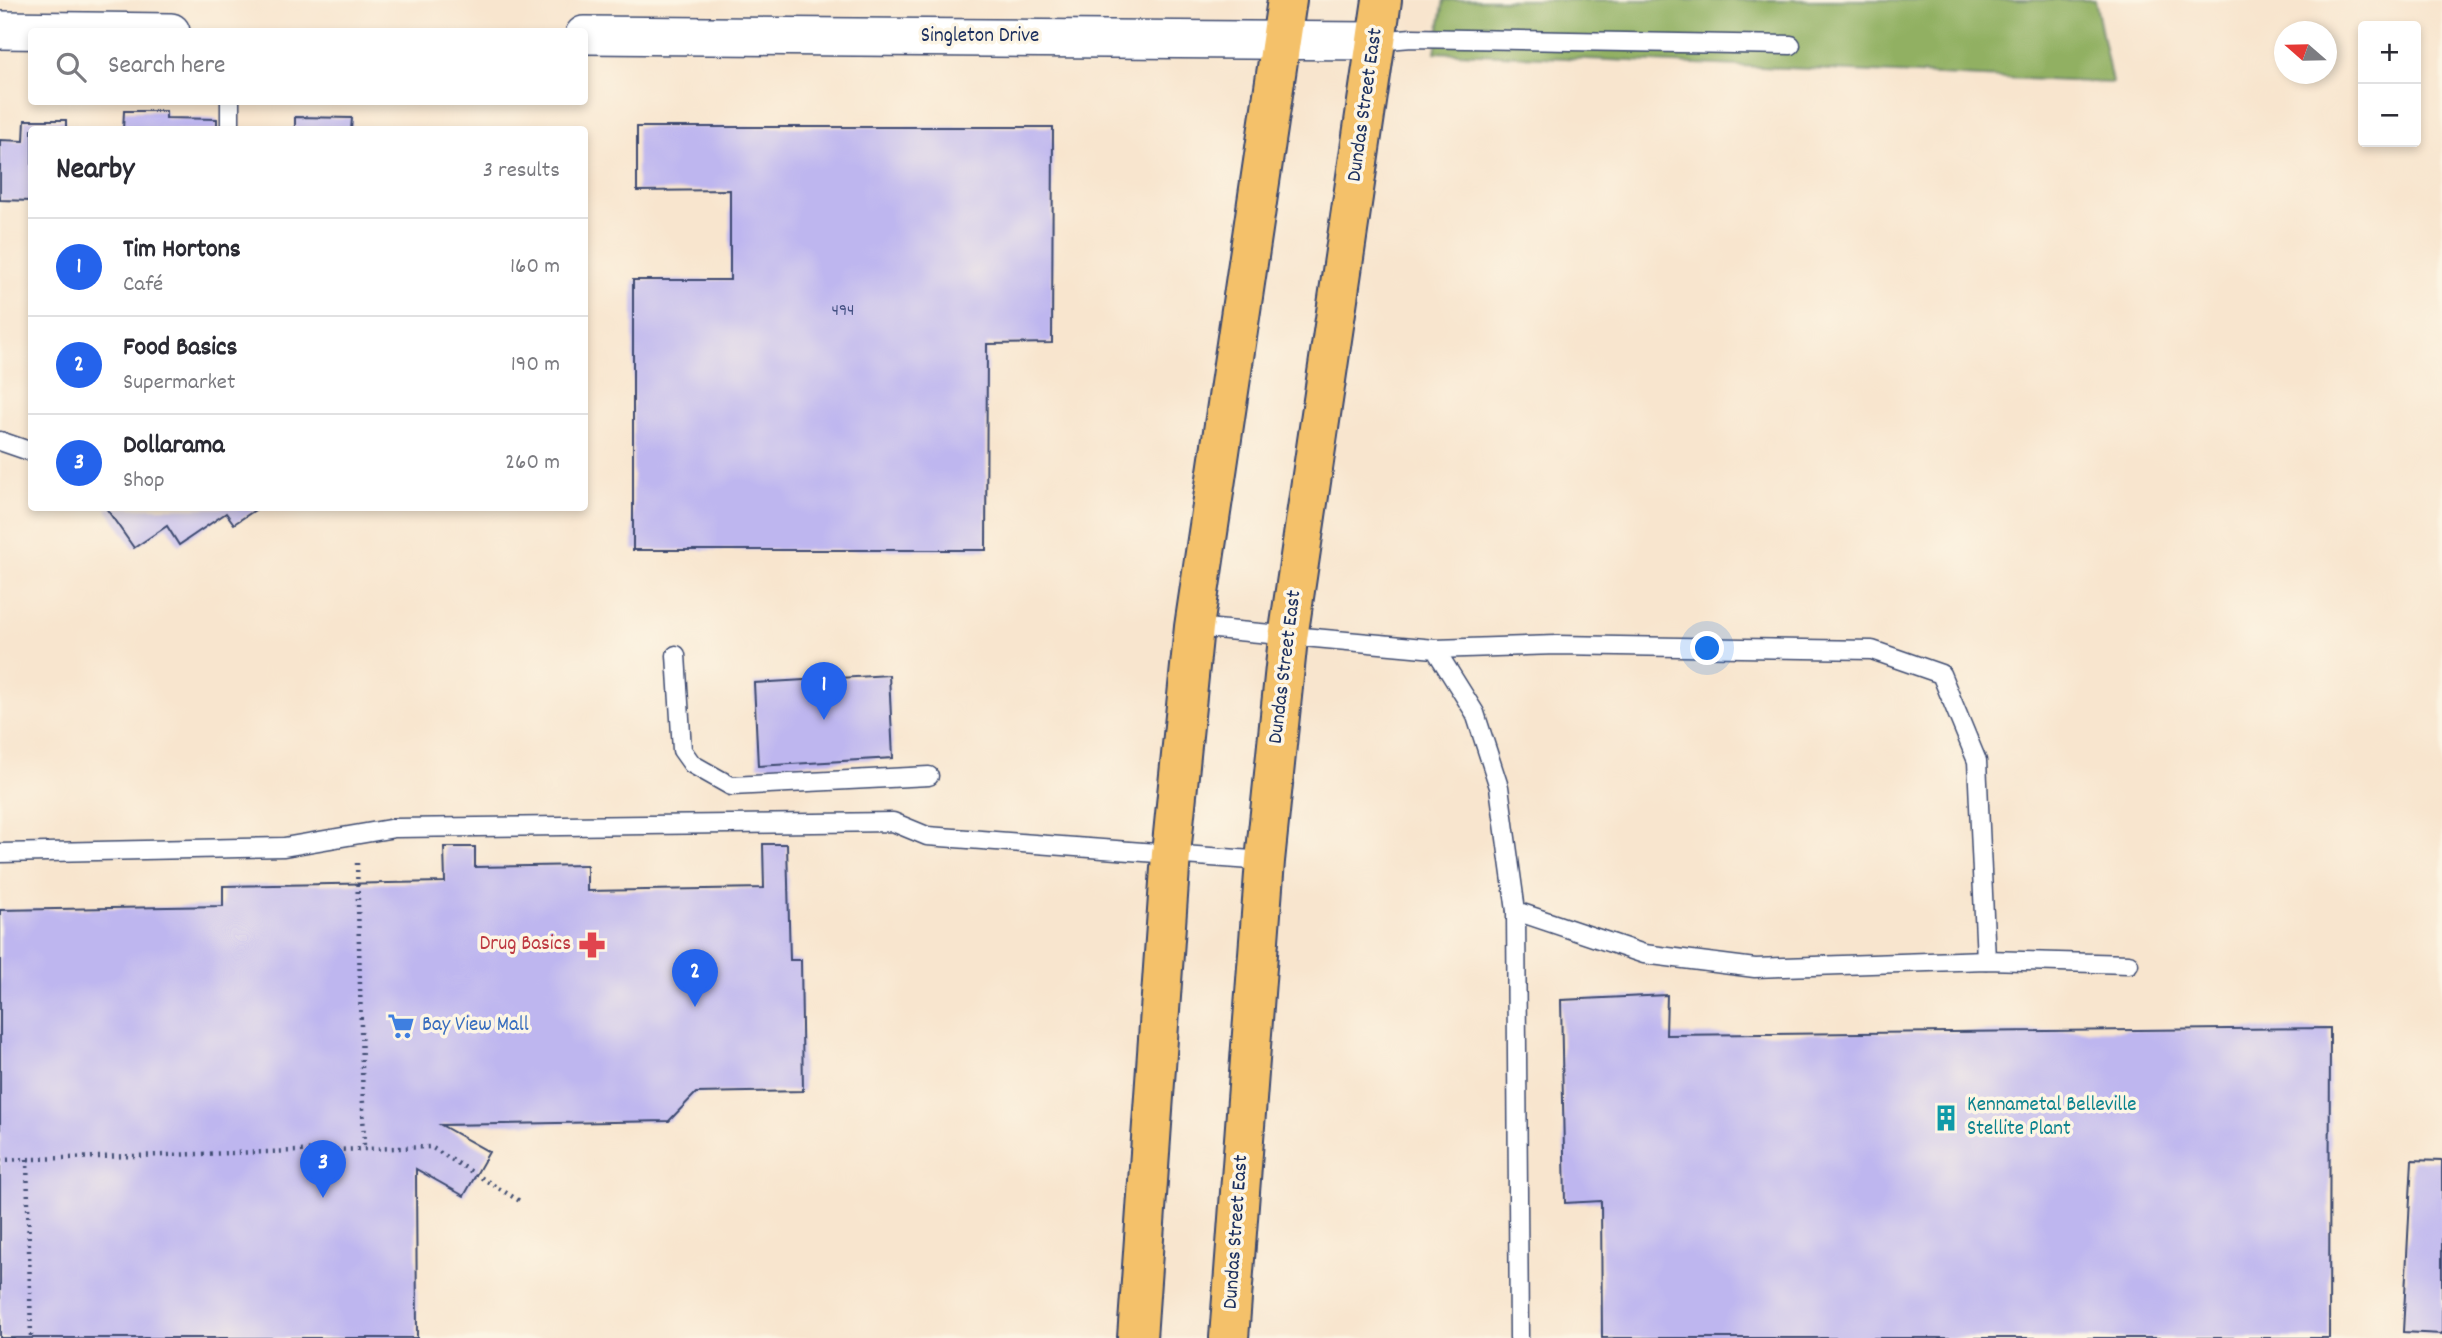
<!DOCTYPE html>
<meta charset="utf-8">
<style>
:root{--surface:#fff;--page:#f2f2f3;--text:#2b2b33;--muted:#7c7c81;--line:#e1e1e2;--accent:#2563eb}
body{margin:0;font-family:Dekko,sans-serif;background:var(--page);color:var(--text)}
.controls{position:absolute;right:21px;top:21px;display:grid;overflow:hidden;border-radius:7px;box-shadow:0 4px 10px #0003}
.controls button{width:63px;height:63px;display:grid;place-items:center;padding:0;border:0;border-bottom:2px solid var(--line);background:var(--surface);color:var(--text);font:35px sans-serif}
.compass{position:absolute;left:2274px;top:21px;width:63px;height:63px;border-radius:50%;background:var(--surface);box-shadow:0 4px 10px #0003;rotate:290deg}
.you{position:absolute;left:1708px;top:649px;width:24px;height:24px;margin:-18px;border:5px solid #fff;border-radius:50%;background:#1a73e8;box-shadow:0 0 0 10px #1a73e833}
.badge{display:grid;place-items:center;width:46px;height:46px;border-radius:50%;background:var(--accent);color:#fff;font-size:23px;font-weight:700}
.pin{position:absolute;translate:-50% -58px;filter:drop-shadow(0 2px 4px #0008)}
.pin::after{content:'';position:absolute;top:37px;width:24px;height:21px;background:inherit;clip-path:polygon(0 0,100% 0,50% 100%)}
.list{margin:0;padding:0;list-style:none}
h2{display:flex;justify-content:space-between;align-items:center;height:91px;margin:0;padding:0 28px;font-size:30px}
h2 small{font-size:23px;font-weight:400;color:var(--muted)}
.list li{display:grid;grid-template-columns:46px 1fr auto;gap:21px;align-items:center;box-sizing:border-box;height:98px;padding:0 28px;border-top:2px solid var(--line)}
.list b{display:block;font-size:26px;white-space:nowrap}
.list p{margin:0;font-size:23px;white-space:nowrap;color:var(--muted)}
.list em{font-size:23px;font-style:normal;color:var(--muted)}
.icon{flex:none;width:38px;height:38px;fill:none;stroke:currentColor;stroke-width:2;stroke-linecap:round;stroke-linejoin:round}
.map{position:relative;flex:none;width:2442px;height:1338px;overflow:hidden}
.search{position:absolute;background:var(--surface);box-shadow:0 4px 10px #0003;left:28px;top:28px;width:560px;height:77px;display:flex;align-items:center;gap:18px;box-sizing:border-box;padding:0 24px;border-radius:7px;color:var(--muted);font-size:26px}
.panel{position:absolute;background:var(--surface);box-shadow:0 4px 10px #0003;left:28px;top:126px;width:560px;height:385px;border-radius:7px}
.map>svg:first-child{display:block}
.forest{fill:#91b062;stroke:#567060;stroke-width:2}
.building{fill:#beb6ef}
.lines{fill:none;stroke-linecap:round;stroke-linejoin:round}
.lane-casing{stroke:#3c4a6f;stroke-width:21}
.street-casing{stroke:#3c4a6f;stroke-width:40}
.primary-casing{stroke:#3c4a6f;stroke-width:42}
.path{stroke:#3c4a6f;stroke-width:4.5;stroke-dasharray:2 5;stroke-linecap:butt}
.lane{stroke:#fff;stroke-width:18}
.street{stroke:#fff;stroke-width:37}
.primary{stroke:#f4c16a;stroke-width:38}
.labels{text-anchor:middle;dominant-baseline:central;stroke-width:7;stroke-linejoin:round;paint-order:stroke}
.number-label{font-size:18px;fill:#445182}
.street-label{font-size:21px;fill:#1b2f5e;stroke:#fcf5e5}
.health-label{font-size:21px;fill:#be3a42;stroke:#fcf5e5;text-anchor:end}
.shop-label{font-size:21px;fill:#366cbe;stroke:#fcf5e5;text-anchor:start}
.culture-label{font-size:21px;fill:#0d838f;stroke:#fcf5e5;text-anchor:start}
</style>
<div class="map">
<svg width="2442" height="1338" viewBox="0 0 2442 1338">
<rect width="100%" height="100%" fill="#fcf5e5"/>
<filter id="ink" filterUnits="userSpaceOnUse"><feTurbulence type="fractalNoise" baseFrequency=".0143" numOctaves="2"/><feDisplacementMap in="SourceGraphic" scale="14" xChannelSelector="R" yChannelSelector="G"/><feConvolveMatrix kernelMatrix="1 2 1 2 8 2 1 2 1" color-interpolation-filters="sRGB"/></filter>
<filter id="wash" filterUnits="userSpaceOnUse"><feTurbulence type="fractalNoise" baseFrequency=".00686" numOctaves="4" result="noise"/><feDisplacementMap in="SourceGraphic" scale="28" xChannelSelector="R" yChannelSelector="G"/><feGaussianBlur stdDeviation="1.57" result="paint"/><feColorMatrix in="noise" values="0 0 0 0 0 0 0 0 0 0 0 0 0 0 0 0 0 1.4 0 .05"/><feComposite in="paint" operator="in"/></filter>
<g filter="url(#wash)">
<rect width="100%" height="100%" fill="#f8e5ce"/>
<polygon class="forest" points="1444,0 2095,0 2112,83 1435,52"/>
<g id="blocks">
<g class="building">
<polygon points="124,111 166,111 166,118 217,119 217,130 123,130"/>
<polygon points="295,117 352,118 351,130 295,130"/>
<polygon points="25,120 66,120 66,130 32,130 32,201 0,200 0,140 24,141"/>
<polygon points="637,127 1053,127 1052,343 987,344 986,550 633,550 633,280 730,280 730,190 637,191"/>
<polygon points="106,508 258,508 234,524 226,513 179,545 167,526 134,548"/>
<polygon points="889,675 893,758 758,766 754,683"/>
<polygon points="763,844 787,844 790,960 801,960 803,1091 696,1093 669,1121 441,1125 489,1152 464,1196 416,1169 417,1338 0,1338 0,910 223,906 223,886 445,882 444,847 475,847 475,867 587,865 587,891 764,888"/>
<polygon points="1667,995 1666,1035 2330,1028 2329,1338 1602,1338 1601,1201 1565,1203 1561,1000"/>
<polygon points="2412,1160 2442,1161 2442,1334 2403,1332"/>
</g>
</g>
</g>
<g filter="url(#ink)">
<use href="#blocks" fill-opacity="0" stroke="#3c4a6f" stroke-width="2"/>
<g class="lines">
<g class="lane-casing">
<g id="lane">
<polyline points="1375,41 1412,38 1791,45"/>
<polyline points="230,130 230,102"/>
<polyline points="0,441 32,452"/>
<polyline points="1194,627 1435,649 1475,713 1499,787 1516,911 1519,1338"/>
<polyline points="1435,649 1557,645 1872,650 1941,674 1977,761 1986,960"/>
<polyline points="676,655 682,750 692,764 731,786 929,776"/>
<polyline points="0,853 284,847 395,828 893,822 927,836 1265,861"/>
<polyline points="1516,911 1644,954 1755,968 1986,960 2129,964"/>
</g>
</g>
<g class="street-casing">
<g id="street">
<polyline points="0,30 171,32"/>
<polyline points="584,35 1375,41"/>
</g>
</g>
<g class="primary-casing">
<g id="primary">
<polyline points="1137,1338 1171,854 1194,627 1287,0"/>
<polyline points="1229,1338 1265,861 1288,638 1382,0"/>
</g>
</g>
<g class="path">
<polyline points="357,863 364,1149"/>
<polyline points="27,1159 31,1338"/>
<polyline points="0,1160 431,1147 523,1203"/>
</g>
<use href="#lane" class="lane"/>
<use href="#street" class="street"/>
<use href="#primary" class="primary"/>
</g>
</g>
<defs>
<g id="pharmacy-bare" transform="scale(2.1)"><path d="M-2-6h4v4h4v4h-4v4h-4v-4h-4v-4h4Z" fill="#e0444e" stroke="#fcf5e5" stroke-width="2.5" paint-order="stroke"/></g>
<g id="supermarket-bare" transform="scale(2.1)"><path d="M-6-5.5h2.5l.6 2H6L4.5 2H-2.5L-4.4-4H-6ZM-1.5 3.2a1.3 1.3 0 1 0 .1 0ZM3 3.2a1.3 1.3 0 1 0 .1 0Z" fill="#3f7fe0" stroke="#fcf5e5" stroke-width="2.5" paint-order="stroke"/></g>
<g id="building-bare" transform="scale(2.1)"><path d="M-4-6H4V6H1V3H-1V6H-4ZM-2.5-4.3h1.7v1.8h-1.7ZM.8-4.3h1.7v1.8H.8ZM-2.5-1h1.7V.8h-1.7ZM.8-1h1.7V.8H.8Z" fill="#0f9aa8" stroke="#fcf5e5" stroke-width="2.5" paint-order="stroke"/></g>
</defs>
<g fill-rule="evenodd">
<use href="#pharmacy-bare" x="592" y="945"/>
<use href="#supermarket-bare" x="401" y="1026"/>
<use href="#building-bare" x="1946" y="1118"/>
</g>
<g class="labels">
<g class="number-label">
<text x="843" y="311">494</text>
</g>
<g class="street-label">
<text x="980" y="37">Singleton Drive</text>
<text transform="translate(1366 105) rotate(-82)">Dundas Street East</text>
<text transform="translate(1286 667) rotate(-83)">Dundas Street East</text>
<text transform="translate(1237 1232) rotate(-86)">Dundas Street East</text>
</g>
<g class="health-label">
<text x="571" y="945">Drug Basics</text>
</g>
<g class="shop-label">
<text x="422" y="1026">Bay View Mall</text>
</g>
<g class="culture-label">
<text x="1967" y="1106">Kennametal Belleville<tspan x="1967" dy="24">Stellite Plant</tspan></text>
</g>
</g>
</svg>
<div class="controls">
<button>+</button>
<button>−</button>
</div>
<svg class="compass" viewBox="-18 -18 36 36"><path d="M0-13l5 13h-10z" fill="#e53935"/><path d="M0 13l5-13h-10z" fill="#7c7c81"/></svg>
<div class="you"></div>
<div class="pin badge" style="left:824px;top:720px">1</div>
<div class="pin badge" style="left:695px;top:1007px">2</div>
<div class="pin badge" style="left:323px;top:1198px">3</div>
<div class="search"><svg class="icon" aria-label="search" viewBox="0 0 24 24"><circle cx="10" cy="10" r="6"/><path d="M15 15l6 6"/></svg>Search here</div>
<section class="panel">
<h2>Nearby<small>3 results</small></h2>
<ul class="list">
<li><span class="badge">1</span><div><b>Tim Hortons</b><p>Café</p></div><em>160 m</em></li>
<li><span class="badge">2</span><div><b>Food Basics</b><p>Supermarket</p></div><em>190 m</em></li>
<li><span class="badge">3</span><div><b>Dollarama</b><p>Shop</p></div><em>260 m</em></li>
</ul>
</section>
</div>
